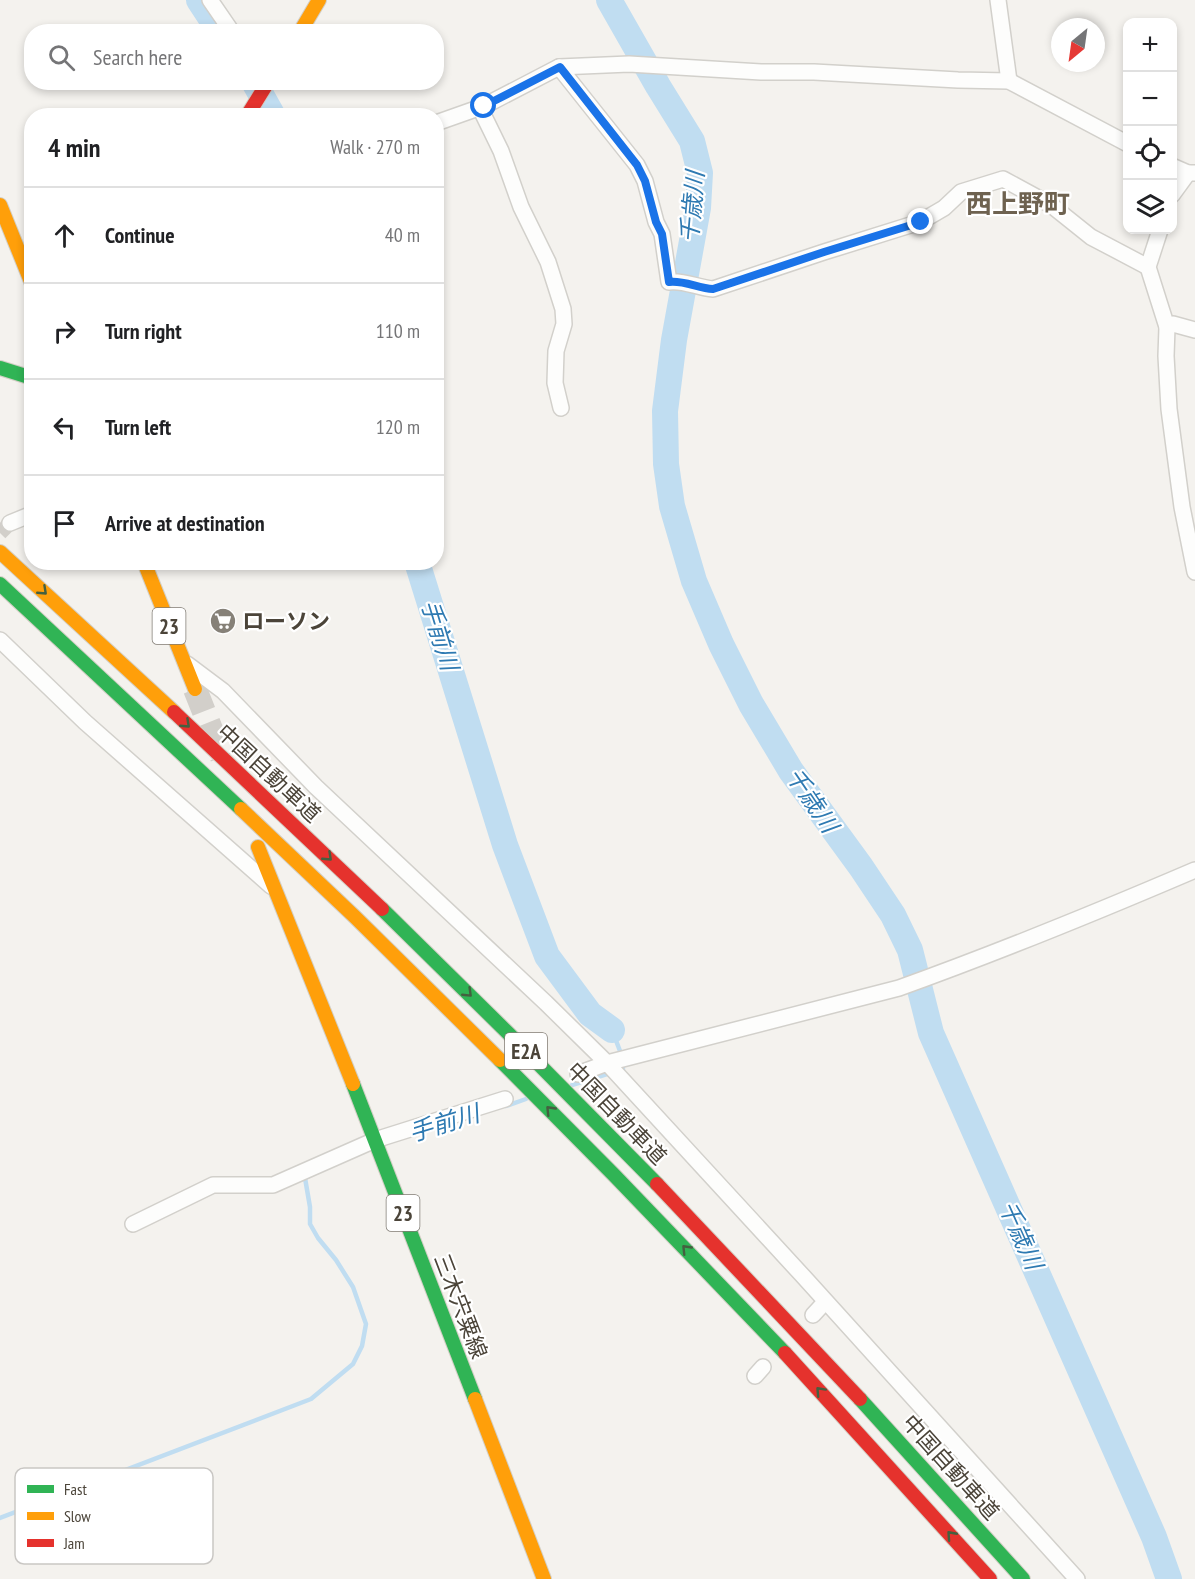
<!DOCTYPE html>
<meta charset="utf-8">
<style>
:root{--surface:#fff;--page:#f6f6f6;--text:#202124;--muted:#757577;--line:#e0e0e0}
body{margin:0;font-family:"PT Sans Narrow","Noto Sans JP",sans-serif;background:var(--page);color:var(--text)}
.controls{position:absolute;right:18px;top:18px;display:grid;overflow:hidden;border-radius:12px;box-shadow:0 3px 9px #0003}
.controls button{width:54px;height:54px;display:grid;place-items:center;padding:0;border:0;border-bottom:2px solid var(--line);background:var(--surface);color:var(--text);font:30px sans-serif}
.compass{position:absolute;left:1051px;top:18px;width:54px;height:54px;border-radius:50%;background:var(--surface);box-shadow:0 3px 9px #0003;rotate:209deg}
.stop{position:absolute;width:18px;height:18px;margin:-14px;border:4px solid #1a73e8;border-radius:50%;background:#fff}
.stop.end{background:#1a73e8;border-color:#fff;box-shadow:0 2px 6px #0008}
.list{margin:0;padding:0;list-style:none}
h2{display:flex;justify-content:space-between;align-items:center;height:78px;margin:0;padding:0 24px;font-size:26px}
h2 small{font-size:20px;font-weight:400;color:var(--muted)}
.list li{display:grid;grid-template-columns:39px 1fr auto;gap:18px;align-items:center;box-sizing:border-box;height:96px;padding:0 24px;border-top:2px solid var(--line)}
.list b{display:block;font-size:22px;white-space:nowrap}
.list em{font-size:20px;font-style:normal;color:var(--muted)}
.icon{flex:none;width:33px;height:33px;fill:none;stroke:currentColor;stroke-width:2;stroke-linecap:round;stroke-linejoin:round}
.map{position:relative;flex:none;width:1195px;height:1579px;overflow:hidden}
.search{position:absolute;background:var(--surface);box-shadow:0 3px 9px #0003;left:24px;top:24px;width:420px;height:66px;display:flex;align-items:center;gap:15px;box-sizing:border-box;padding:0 21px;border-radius:24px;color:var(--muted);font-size:22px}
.panel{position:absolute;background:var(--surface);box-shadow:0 3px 9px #0003;left:24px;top:108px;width:420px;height:462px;border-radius:24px}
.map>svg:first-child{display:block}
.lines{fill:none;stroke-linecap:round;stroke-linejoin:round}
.stream{stroke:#c0ddf1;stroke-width:4.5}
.river{stroke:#c0ddf1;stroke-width:26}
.street-tunnel{stroke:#d2cfca;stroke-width:15;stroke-dasharray:15 8;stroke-linecap:butt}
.primary-tunnel{stroke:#d2cfca;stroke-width:24;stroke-dasharray:24 12;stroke-linecap:butt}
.street-casing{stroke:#d2d0cb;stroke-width:18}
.fast-casing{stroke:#d3cfc5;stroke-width:16}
.slow-casing{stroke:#d3cfc5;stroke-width:16}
.jam-casing{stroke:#d3cfc5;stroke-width:16}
.street{stroke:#fdfdfc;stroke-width:15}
.fast{stroke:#30b455;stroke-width:14}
.slow{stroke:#ff9f0a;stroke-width:14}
.jam{stroke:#e5322d;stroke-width:14}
.oneway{stroke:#446040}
.route{stroke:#1a73e8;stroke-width:8}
.labels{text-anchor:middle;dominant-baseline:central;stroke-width:4.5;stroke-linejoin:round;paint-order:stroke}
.shield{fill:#fff;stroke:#817c74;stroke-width:1.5}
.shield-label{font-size:21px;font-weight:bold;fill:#4b4439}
.poi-label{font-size:22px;font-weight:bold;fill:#4b4439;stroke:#fff;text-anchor:start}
.street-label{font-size:22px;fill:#4b4439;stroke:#fff}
.water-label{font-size:24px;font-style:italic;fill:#2e7ab2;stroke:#fff}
.quarter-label{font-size:26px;font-weight:bold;fill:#6e6250;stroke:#fff}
.key{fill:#fff;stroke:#c9c7c4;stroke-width:1.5}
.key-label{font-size:16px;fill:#4b4439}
</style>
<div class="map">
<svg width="1195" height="1579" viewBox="0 0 1195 1579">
<rect width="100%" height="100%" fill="#f4f2ee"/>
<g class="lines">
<g class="stream">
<polyline points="572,1085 623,1069 620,1051 612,1030"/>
<polyline points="506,1106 526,1099"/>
<polyline points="0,1518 311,1399 353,1364 362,1346 366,1324 353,1287 336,1260 318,1238 310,1224 310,1207 305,1178 309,1176"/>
</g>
<g class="river">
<polyline points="199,0 220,32"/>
<polyline points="609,0 658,86 692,141 700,173 698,208 674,340 665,411 666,464 672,506 694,581 721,644 751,704 791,771 861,867 893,915 910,950 931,1033 1154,1537 1169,1579"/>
<polyline points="254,82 273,116"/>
<polyline points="417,562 505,845 547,956 590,1014 612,1030"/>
</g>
<polyline class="street-tunnel" points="0,533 10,523"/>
<polyline class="primary-tunnel" points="195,689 222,757"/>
<g class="street-casing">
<g id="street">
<polyline points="210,0 232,32"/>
<polyline points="998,0 1009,81"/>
<path d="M559,67L637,165L645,181L656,222L662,234L669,282C684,280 698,288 713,289L824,252L920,222L944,208L961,192L1003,179L1051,205L1091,237L1148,267"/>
<polyline points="480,108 501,151 521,207 548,262 563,309 564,324 556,351 555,383 561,408"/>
<polyline points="436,123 484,106 559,67 629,64 761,72 814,72 958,80 1009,81 1128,144"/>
<polyline points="1172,166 1188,173 1195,173"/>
<polyline points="1172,195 1188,173"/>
<polyline points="1160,230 1148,267 1167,327 1166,356 1169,409 1182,507 1195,572"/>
<polyline points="1167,327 1173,324 1195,330"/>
<polyline points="10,523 32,514"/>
<polyline points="0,640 85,722 271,886"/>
<polyline points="187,664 223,691 316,787 546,1003 607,1063 802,1275 1077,1579"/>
<path d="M578,1074L607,1063L899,988C999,952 1097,912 1195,870"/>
<polyline points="133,1224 213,1185 273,1185 375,1140 505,1099"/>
<polyline points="813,1315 825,1302"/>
<polyline points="755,1376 763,1367"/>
</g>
</g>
<g class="fast-casing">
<g id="fast">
<polyline points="0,368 32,378"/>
<polyline points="0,584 241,809"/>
<polyline points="382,909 508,1033 657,1184"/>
<polyline points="500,1060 614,1175 785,1353"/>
<polyline points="353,1084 475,1399"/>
<polyline points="860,1399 1023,1579"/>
</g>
</g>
<g class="slow-casing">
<g id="slow">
<polyline points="300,32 319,0"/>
<polyline points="0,205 32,284"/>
<polyline points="0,552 174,712"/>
<polyline points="144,562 195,689"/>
<polyline points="241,809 355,917 500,1060"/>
<polyline points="258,847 353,1084"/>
<polyline points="475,1399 544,1579"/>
</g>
</g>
<g class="jam-casing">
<g id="jam">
<polyline points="247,116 268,82"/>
<polyline points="174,712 382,909"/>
<polyline points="657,1184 860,1399"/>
<polyline points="785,1353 990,1579"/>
</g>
</g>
<use href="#street" class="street"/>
<use href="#fast" class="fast"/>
<use href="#slow" class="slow"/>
<use href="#jam" class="jam"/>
</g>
<defs><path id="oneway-chevron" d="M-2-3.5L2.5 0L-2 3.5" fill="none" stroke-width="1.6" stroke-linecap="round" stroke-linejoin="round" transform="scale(1.5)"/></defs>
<g class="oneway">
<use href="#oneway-chevron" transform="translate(43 591) rotate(43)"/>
<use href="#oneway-chevron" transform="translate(186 724) rotate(43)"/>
<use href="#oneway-chevron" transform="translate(328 857) rotate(43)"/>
<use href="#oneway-chevron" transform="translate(468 993) rotate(44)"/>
<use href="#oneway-chevron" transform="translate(550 1110) rotate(-134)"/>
<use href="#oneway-chevron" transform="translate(686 1249) rotate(-134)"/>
<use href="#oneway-chevron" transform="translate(820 1391) rotate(-133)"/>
<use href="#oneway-chevron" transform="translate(951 1535) rotate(-132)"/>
</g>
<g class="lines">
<path class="route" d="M484,106L560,67L637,165L645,181L656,222L662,234L669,282C683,280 698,288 713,289L824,252L921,222"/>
</g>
<defs>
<g id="supermarket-disc" transform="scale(1.35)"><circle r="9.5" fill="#868178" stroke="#fff"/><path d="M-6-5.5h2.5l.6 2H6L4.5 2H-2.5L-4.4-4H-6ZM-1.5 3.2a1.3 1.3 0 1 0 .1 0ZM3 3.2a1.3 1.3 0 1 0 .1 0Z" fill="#fff"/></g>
</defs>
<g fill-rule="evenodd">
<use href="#supermarket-disc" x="223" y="621"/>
</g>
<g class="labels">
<g class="shield">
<rect x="152.5" y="608" width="33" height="36" rx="4.5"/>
<rect x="505" y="1033" width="42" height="36" rx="4.5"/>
<rect x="386.5" y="1195" width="33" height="36" rx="4.5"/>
</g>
<g class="shield-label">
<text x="169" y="626">23</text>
<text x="526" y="1051">E2A</text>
<text x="403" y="1213">23</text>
</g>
<g class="poi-label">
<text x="242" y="621">ローソン</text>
</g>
<g class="street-label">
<text transform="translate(269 773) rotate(43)">中国自動車道</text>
<text transform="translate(617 1113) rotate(46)">中国自動車道</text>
<text transform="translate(461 1306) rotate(69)">三木宍粟線</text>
<text transform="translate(951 1467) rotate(48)">中国自動車道</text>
</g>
<g class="water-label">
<text transform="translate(692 207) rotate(-85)">千歳川</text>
<text transform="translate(440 635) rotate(73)">手前川</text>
<text transform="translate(812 800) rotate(56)">千歳川</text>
<text transform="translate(444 1123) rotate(-17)">手前川</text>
<text transform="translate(1021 1235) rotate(66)">千歳川</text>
</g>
<g class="quarter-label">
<text x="1018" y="203">西上野町</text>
</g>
</g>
<rect x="15" y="1468" width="198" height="96" rx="9" class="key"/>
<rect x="27" y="1485" width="27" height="8" fill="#30b455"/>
<rect x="27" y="1512" width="27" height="8" fill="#ff9f0a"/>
<rect x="27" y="1539" width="27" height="8" fill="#e5322d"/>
<g class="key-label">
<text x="64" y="1495">Fast</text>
<text x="64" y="1522">Slow</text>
<text x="64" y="1549">Jam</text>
</g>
</svg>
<div class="controls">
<button>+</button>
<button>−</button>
<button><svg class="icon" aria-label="locate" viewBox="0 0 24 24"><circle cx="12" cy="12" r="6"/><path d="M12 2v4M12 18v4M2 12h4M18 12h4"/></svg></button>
<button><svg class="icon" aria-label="layers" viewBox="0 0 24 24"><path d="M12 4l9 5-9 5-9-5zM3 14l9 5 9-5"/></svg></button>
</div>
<svg class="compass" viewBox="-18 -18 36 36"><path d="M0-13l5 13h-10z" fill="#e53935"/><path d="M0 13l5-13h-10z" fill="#757577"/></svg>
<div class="stop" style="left:484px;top:106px"></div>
<div class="stop end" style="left:921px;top:222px"></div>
<div class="search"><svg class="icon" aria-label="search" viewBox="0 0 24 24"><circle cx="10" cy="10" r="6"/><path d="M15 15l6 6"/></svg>Search here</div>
<section class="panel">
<h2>4 min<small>Walk · 270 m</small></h2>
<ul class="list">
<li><svg class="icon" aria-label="ahead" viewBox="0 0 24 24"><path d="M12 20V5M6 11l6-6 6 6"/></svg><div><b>Continue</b></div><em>40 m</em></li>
<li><svg class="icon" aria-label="right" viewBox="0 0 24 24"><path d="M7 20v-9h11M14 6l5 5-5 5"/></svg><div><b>Turn right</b></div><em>110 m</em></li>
<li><svg class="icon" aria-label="left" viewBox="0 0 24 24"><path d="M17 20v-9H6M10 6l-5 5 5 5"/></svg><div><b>Turn left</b></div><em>120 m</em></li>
<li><svg class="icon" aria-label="arrive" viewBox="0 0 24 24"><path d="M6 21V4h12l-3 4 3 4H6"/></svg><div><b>Arrive at destination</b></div></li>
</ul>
</section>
</div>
